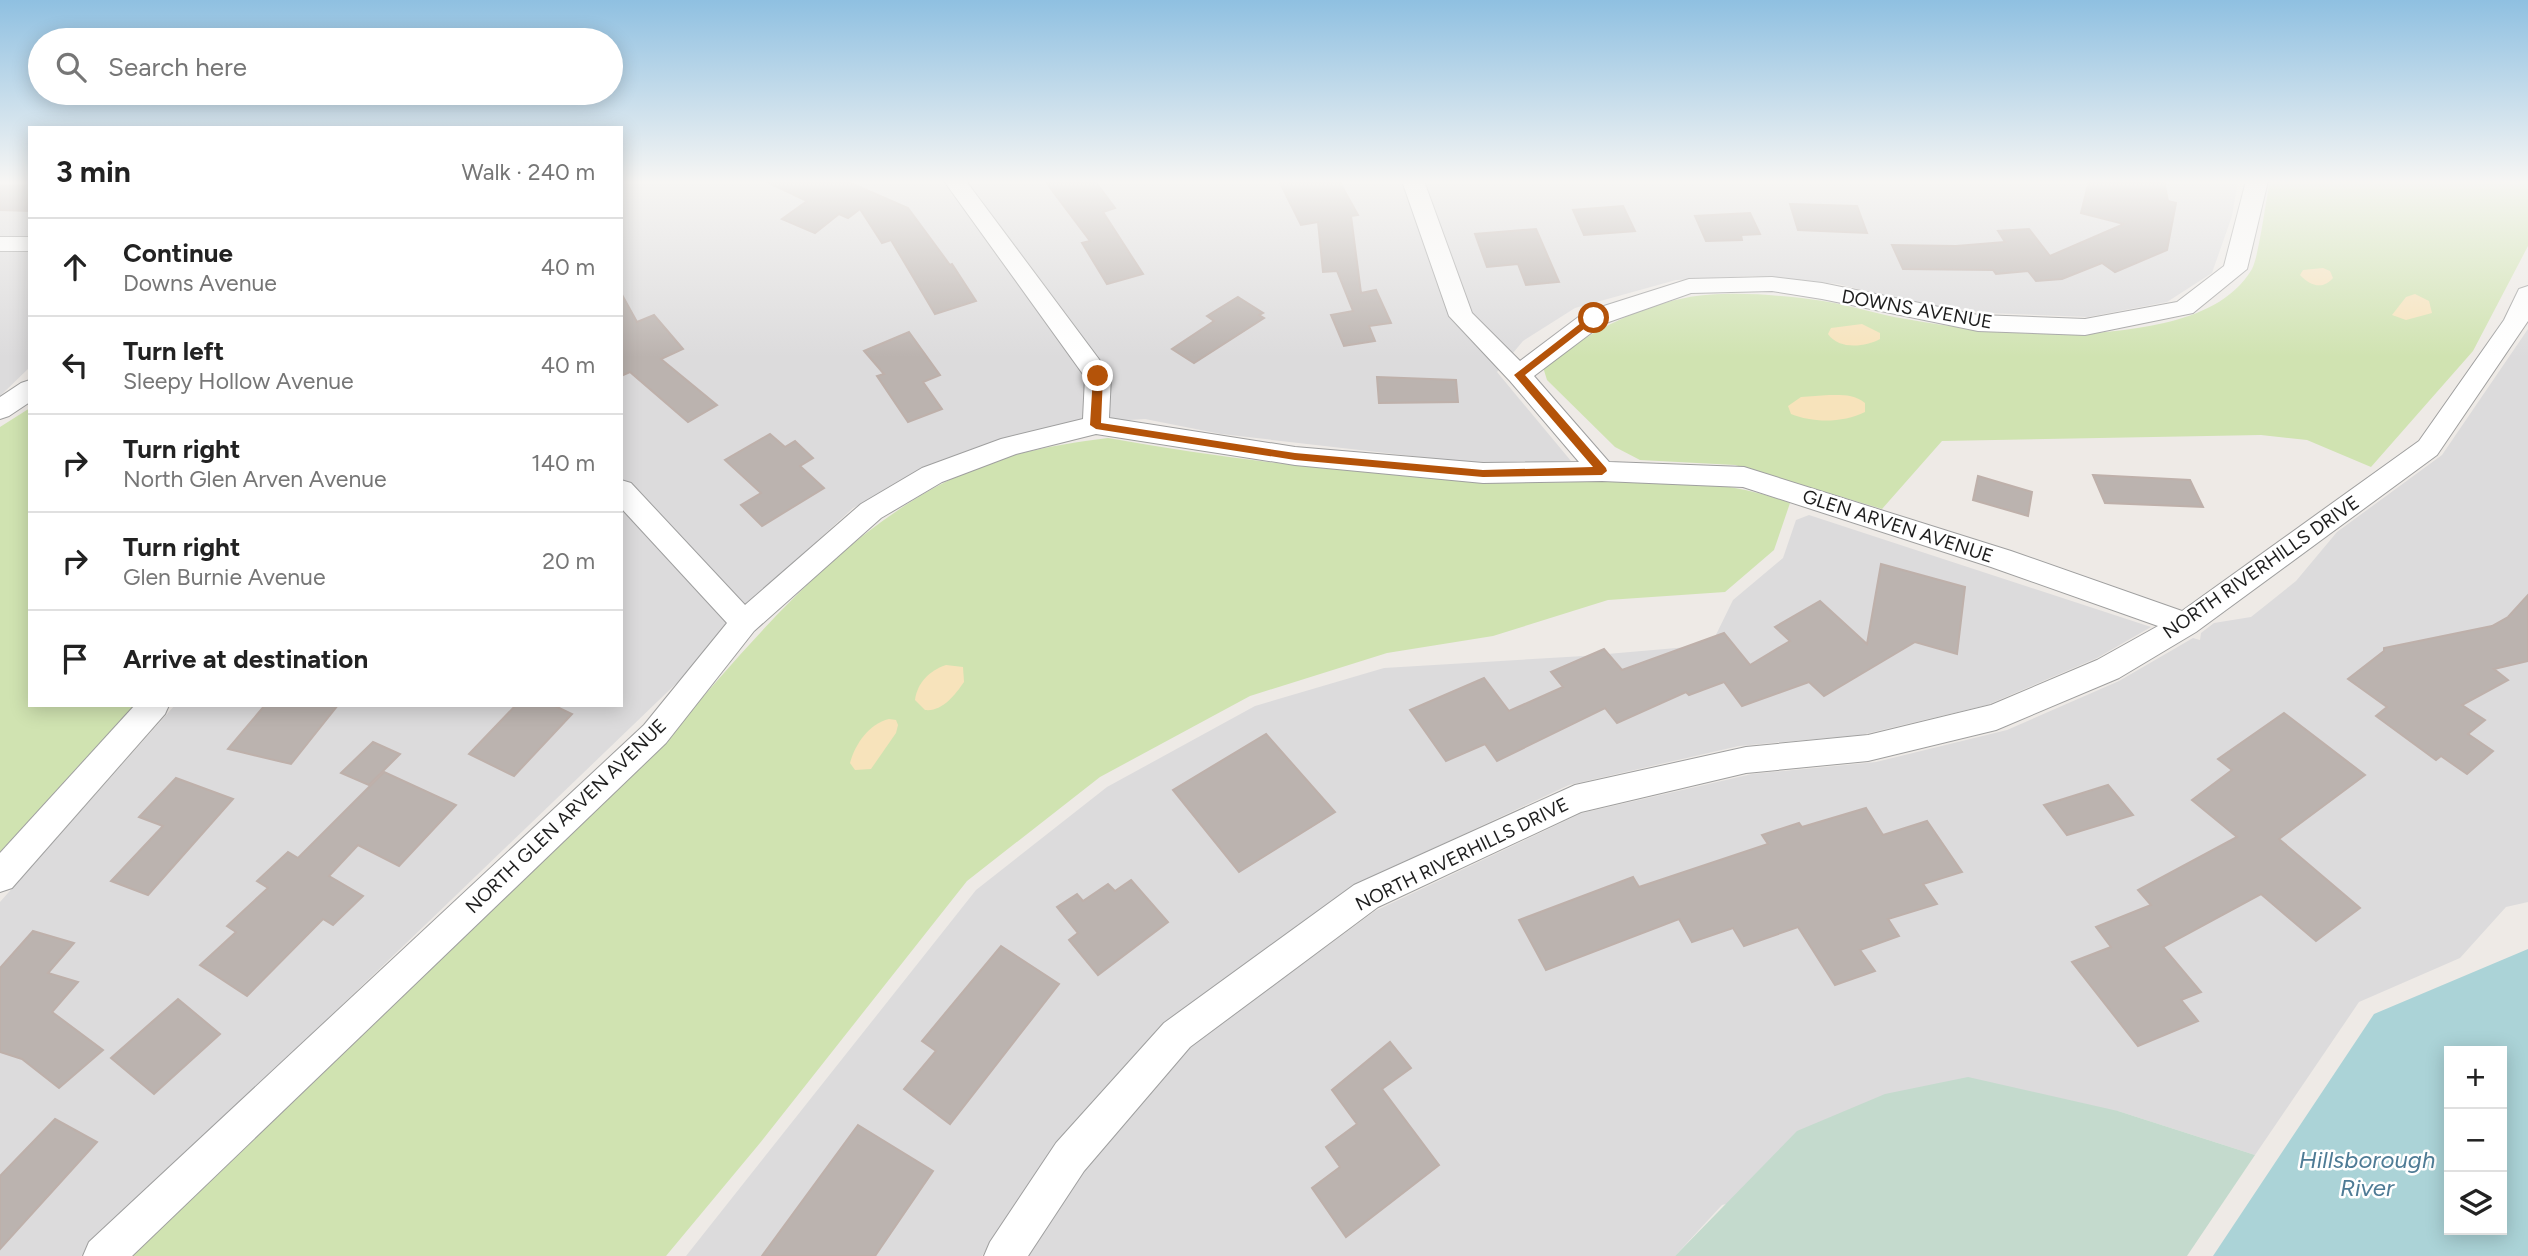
<!DOCTYPE html>
<meta charset="utf-8">
<style>
:root{--surface:#fff;--page:#f2f2f2;--text:#222;--muted:#767676;--line:#e0e0e0}
body{margin:0;font-family:Figtree,sans-serif;background:var(--page);color:var(--text)}
.controls{position:absolute;right:21px;bottom:21px;display:grid;overflow:hidden;border-radius:0px;box-shadow:0 4px 18px #0003}
.controls button{width:63px;height:63px;display:grid;place-items:center;padding:0;border:0;border-bottom:2px solid var(--line);background:var(--surface);color:var(--text);font:35px sans-serif}
.stop{position:absolute;width:21px;height:21px;margin:-16px;border:5px solid #b45309;border-radius:50%;background:#fff}
.stop.end{background:#b45309;border-color:#fff;box-shadow:0 2px 7px #0008}
.list{margin:0;padding:0;list-style:none}
h2{display:flex;justify-content:space-between;align-items:center;height:91px;margin:0;padding:0 28px;font-size:30px}
h2 small{font-size:23px;font-weight:400;color:var(--muted)}
.list li{display:grid;grid-template-columns:46px 1fr auto;gap:21px;align-items:center;box-sizing:border-box;height:98px;padding:0 28px;border-top:2px solid var(--line)}
.list b{display:block;font-size:26px;white-space:nowrap}
.list p{margin:0;font-size:23px;white-space:nowrap;color:var(--muted)}
.list em{font-size:23px;font-style:normal;color:var(--muted)}
.icon{flex:none;width:38px;height:38px;fill:none;stroke:currentColor;stroke-width:2;stroke-linecap:round;stroke-linejoin:round}
.map{position:relative;flex:none;width:2528px;height:1256px;overflow:hidden}
.search{position:absolute;background:var(--surface);box-shadow:0 4px 18px #0003;left:28px;top:28px;width:595px;height:77px;display:flex;align-items:center;gap:18px;box-sizing:border-box;padding:0 24px;border-radius:38px;color:var(--muted);font-size:26px}
.panel{position:absolute;background:var(--surface);box-shadow:0 4px 18px #0003;left:28px;top:126px;width:595px;height:581px;border-radius:0px}
.map>svg:first-child{display:block}
.residential{fill:#dcdbdc}
.grass{fill:#d0e3b1}
.wetland{fill:#c4dacd}
.sand{fill:#f7e3bb}
.water{fill:#abd3d7;fill-rule:evenodd}
.building{fill:#bbb3af;stroke:#beb0aa;stroke-width:2}
.lines{fill:none;stroke-linecap:round;stroke-linejoin:round}
.minor-casing{stroke:#9f9f9f;stroke-width:2}
.minor{fill:#fff;fill-rule:evenodd}
.route{fill:#b45309}
.labels{text-anchor:middle;dominant-baseline:central;stroke-width:5;stroke-linejoin:round;paint-order:stroke}
.street-label{font-size:19px;fill:#1e1e1e;stroke:#fff}
.near-water-label{font-size:24px;font-style:italic;fill:#4e7b95;stroke:#fff}
</style>
<div class="map">
<svg width="2528" height="1256" viewBox="0 0 2528 1256">
<rect width="100%" height="100%" fill="#eeeae6"/>
<g class="residential">
<polygon points="0,181 30,181 30,237 0,236"/>
<polygon points="621,181 2238,181 2232,216 2212,273 2167,302 2088,317 1989,313 1918,304 1838,284 1753,276 1676,280 1575,308 1523,341 1497,372 1571,461 1482,464 1221,434 1145,419 1068,424 1011,436 916,475 853,508 780,575 684,676 81,1256 0,1256 0,902 175,705 621,705"/>
<polygon points="0,251 30,251 30,367 0,396"/>
<polygon points="2528,329 2528,902 2506,907 2460,958 2359,1002 2255,1155 2118,1111 1722,1205 1675,1256 1026,1256 1083,1170 1188,1048 1375,911 1582,813 1752,774 1876,762 2007,730 2119,681 2193,638 2200,640 2201,633 2214,623 2251,617 2296,581 2337,532 2442,455"/>
<polygon points="1809,515 2151,627 2097,658 1987,705 1861,735 1739,746 1569,785 1357,884 1168,1020 1058,1143 982,1256 686,1256 976,890 1107,787 1255,706 1384,668 1584,656 1711,645 1733,600 1783,558 1796,520"/>
</g>
<g class="grass">
<path d="M2270,181H2528V246L2473,351L2371,467L2307,440L2261,435L1942,441L1882,509L1735,465L1640,460L1615,447L1547,380L1543,367C1585,335 1633,308 1685,298C1725,290 1783,295 1823,301C1851,305 1878,315 1906,319C1990,334 2079,342 2164,323C2198,315 2233,301 2252,269C2259,256 2266,199 2270,181Z"/>
<polygon points="30,408 30,705 138,705 0,852 0,427"/>
<path d="M1108,438C1240,462 1372,475 1505,482C1602,486 1696,468 1790,503L1774,550L1725,592L1608,600L1493,636L1387,653L1250,696L1100,777L967,881L760,1143L666,1256H130L674,730C760,632 847,525 968,471C1011,452 1062,444 1108,438Z"/>
</g>
<polygon class="wetland" points="1968,1077 2118,1111 2255,1155 2187,1256 1675,1256 1797,1131 1885,1094"/>
<g class="sand">
<path d="M2323,268L2330,271L2333,278C2323,290 2310,286 2300,275L2303,270Z"/>
<polygon points="2415,294 2429,301 2432,313 2406,320 2392,315 2406,297"/>
<path d="M1862,324L1880,333V339C1865,347 1839,350 1828,334L1831,328Z"/>
<path d="M1829,395C1842,395 1854,394 1865,403V412C1843,423 1813,423 1791,414L1788,406L1801,397Z"/>
<path d="M946,665L963,667L964,682C955,695 942,712 925,710L915,700C917,683 930,670 946,665Z"/>
<path d="M889,719L896,720L898,725L896,733L871,769L855,770L850,763C855,744 869,724 889,719Z"/>
</g>
<path class="water" d="M2528,949V1256H2213L2374,1014ZM2449,1051H2502V1230H2449Z"/>
<g class="building">
<polygon points="765,181 846,181 908,208 950,265 952,264 976,301 935,314 891,240 882,243 860,209 848,218 839,214 815,233 782,219 807,201"/>
<polygon points="1045,181 1095,181 1115,208 1103,212 1143,274 1107,284 1082,243 1090,241"/>
<polygon points="1279,181 1339,181 1358,215 1351,216 1361,293 1376,290 1391,323 1369,326 1375,341 1344,346 1331,315 1353,311 1337,271 1323,272 1318,222 1301,225"/>
<polygon points="2089,181 2164,181 2168,201 2176,203 2167,250 2115,272 2102,263 2062,279 2036,281 2028,271 1996,274 1993,270 1903,269 1892,245 1956,246 2005,242 1998,231 2029,229 2050,256 2124,224 2081,213"/>
<polygon points="0,186 30,186 30,211 0,210"/>
<polygon points="1790,204 1857,206 1867,233 1798,230"/>
<polygon points="1623,206 1635,231 1584,235 1573,210"/>
<polygon points="1750,213 1760,234 1741,235 1742,240 1706,241 1695,216"/>
<polygon points="1536,229 1559,282 1526,285 1518,264 1487,267 1475,234"/>
<polygon points="621,293 637,322 654,315 683,349 661,359 717,405 688,422 630,372 621,376"/>
<polygon points="1238,297 1263,313 1259,315 1264,318 1194,363 1172,349 1214,321 1207,316"/>
<polygon points="909,332 940,375 923,382 942,409 908,422 877,376 884,374 864,351"/>
<polygon points="1377,377 1456,380 1458,402 1379,403"/>
<polygon points="770,434 785,447 795,441 813,458 800,466 824,488 762,526 741,505 761,493 725,460"/>
<polygon points="2093,475 2190,480 2203,507 2105,503"/>
<polygon points="1978,476 2032,492 2028,516 1973,500"/>
<polygon points="1881,564 1965,587 1957,654 1915,642 1824,696 1809,682 1742,706 1724,682 1689,695 1686,692 1617,723 1605,708 1497,761 1485,744 1446,761 1410,710 1484,678 1509,711 1563,687 1551,672 1604,649 1622,670 1724,633 1750,665 1790,641 1775,627 1820,601 1867,644"/>
<polygon points="2528,595 2528,661 2494,669 2508,680 2462,705 2485,720 2468,734 2493,751 2467,774 2441,756 2436,760 2376,716 2387,707 2348,679 2384,651 2384,648 2492,626 2508,617"/>
<polygon points="265,705 338,705 291,764 228,749"/>
<polygon points="516,705 553,705 572,714 514,776 469,754"/>
<polygon points="2284,713 2365,775 2279,839 2360,908 2316,941 2261,894 2163,947 2201,992 2181,1000 2198,1021 2138,1046 2072,962 2111,947 2096,927 2151,905 2138,890 2237,837 2192,800 2232,770 2218,759"/>
<polygon points="1266,734 1335,812 1239,872 1173,790"/>
<polygon points="373,742 400,754 369,785 341,773"/>
<polygon points="384,772 456,805 399,866 358,845 329,876 363,896 333,925 323,919 247,996 200,965 236,932 227,926 268,888 257,881 288,852 298,858"/>
<polygon points="176,778 233,799 148,895 111,881 163,826 139,817"/>
<polygon points="2108,785 2133,815 2067,835 2044,805"/>
<polygon points="1866,808 1883,835 1927,821 1962,872 1923,884 1937,904 1888,919 1899,936 1860,950 1875,971 1835,985 1798,927 1744,946 1733,928 1692,942 1679,919 1546,970 1519,920 1633,877 1639,887 1768,844 1762,835 1799,823 1802,827"/>
<polygon points="1131,880 1168,922 1098,975 1069,940 1078,933 1057,907 1077,894 1083,901 1108,884 1115,891"/>
<polygon points="33,931 74,943 48,973 78,982 52,1012 103,1050 59,1088 22,1059 0,1052 0,968"/>
<polygon points="1001,946 1059,984 950,1124 904,1089 936,1051 922,1041"/>
<polygon points="178,999 220,1034 154,1094 111,1058"/>
<polygon points="1390,1042 1411,1068 1382,1089 1439,1165 1346,1237 1312,1188 1340,1167 1326,1147 1357,1124 1332,1090"/>
<polygon points="55,1119 97,1142 0,1249 0,1176"/>
<polygon points="858,1125 933,1171 875,1256 762,1256"/>
</g>
<g class="lines">
<g class="minor-casing">
<g id="minor">
<polygon points="944,181 966,181 1107,370 1111,376 1109,418 1295,447 1483,463 1579,462 1510,381 1449,316 1402,181 1424,181 1472,313 1520,361 1585,312 1689,279 1772,277 1822,283 1978,315 2085,319 2177,302 2224,266 2246,181 2268,181 2247,269 2193,313 2085,335 1978,331 1822,299 1772,291 1691,293 1603,324 1534,376 1609,462 1744,467 2011,551 2182,611 2419,441 2504,320 2519,289 2528,286 2528,321 2437,455 2196,632 2119,678 1996,730 1868,761 1746,773 1581,812 1378,907 1190,1047 1084,1171 1028,1256 984,1256 990,1242 1056,1143 1164,1023 1354,885 1575,785 1746,747 1868,735 1991,705 2097,660 2158,626 1991,567 1743,487 1602,481 1483,483 1295,465 1096,434 1016,454 942,482 881,518 754,631 666,743 132,1256 83,1256 89,1242 644,725 727,623 621,508 621,480 631,483 745,605 861,504 922,468 1001,439 1083,419 1085,377"/>
<rect x="0" y="237" width="30" height="14"/>
<polygon points="30,380 30,402 9,416 0,419 0,397 21,383"/>
<polygon points="135,705 169,705 165,714 12,888 0,892 0,853"/>
</g>
</g>
<use href="#minor" class="minor"/>
</g>
<linearGradient id="sky" x2="0" y2="1"><stop stop-color="#8fc0e1"/><stop offset="0.51" stop-color="#f7f6f4"/><stop offset="1" stop-color="#f7f6f4" stop-opacity="0"/></linearGradient>
<rect width="2528" height="357" fill="url(#sky)"/>
<polygon class="route" points="1590,316 1598,318 1525,375 1606,468 1607,471 1602,475 1483,477 1295,460 1096,429 1090,425 1093,376 1098,373 1103,376 1101,423 1295,453 1483,470 1593,467 1514,375"/>
<g class="labels">
<g class="street-label">
<text transform="translate(1917 309) rotate(10)">DOWNS AVENUE</text>
<text transform="translate(1898 526) rotate(18)">GLEN ARVEN AVENUE</text>
<text transform="translate(2261 567) rotate(-35)">NORTH RIVERHILLS DRIVE</text>
<text transform="translate(566 816) rotate(-44)">NORTH GLEN ARVEN AVENUE</text>
<text transform="translate(1462 854) rotate(-26)">NORTH RIVERHILLS DRIVE</text>
</g>
<g class="near-water-label">
<text x="2367" y="1159">Hillsborough<tspan x="2367" dy="28">River</tspan></text>
</g>
</g>
</svg>
<div class="controls">
<button>+</button>
<button>−</button>
<button><svg class="icon" aria-label="layers" viewBox="0 0 24 24"><path d="M12 4l9 5-9 5-9-5zM3 14l9 5 9-5"/></svg></button>
</div>
<div class="stop" style="left:1594px;top:318px"></div>
<div class="stop end" style="left:1098px;top:376px"></div>
<div class="search"><svg class="icon" aria-label="search" viewBox="0 0 24 24"><circle cx="10" cy="10" r="6"/><path d="M15 15l6 6"/></svg>Search here</div>
<section class="panel">
<h2>3 min<small>Walk · 240 m</small></h2>
<ul class="list">
<li><svg class="icon" aria-label="ahead" viewBox="0 0 24 24"><path d="M12 20V5M6 11l6-6 6 6"/></svg><div><b>Continue</b><p>Downs Avenue</p></div><em>40 m</em></li>
<li><svg class="icon" aria-label="left" viewBox="0 0 24 24"><path d="M17 20v-9H6M10 6l-5 5 5 5"/></svg><div><b>Turn left</b><p>Sleepy Hollow Avenue</p></div><em>40 m</em></li>
<li><svg class="icon" aria-label="right" viewBox="0 0 24 24"><path d="M7 20v-9h11M14 6l5 5-5 5"/></svg><div><b>Turn right</b><p>North Glen Arven Avenue</p></div><em>140 m</em></li>
<li><svg class="icon" aria-label="right" viewBox="0 0 24 24"><path d="M7 20v-9h11M14 6l5 5-5 5"/></svg><div><b>Turn right</b><p>Glen Burnie Avenue</p></div><em>20 m</em></li>
<li><svg class="icon" aria-label="arrive" viewBox="0 0 24 24"><path d="M6 21V4h12l-3 4 3 4H6"/></svg><div><b>Arrive at destination</b></div></li>
</ul>
</section>
</div>
